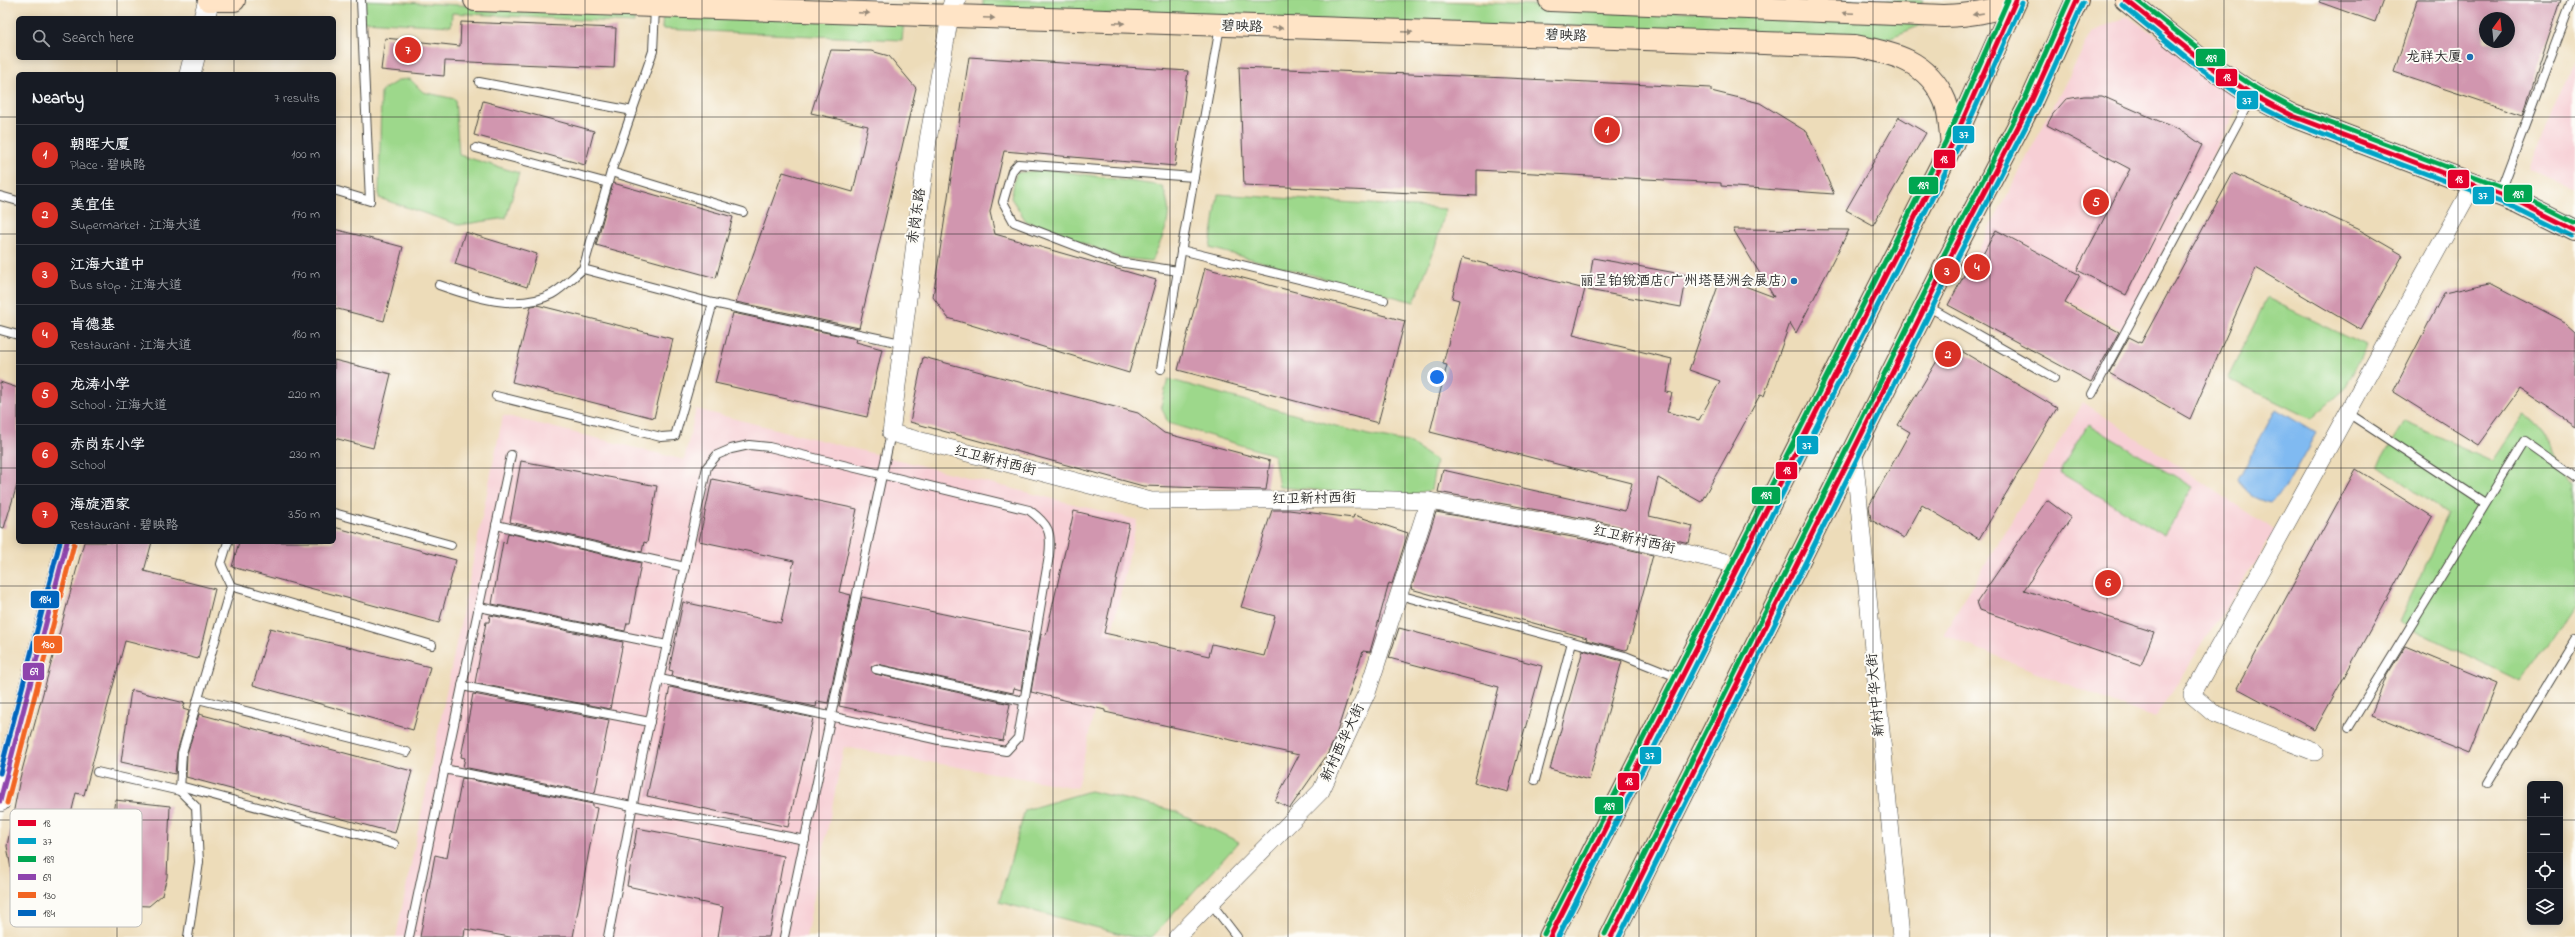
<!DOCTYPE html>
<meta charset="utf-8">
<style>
:root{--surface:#171b24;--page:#242831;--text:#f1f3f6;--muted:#9ea1a6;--line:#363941;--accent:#d93025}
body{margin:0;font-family:"Indie Flower","LXGW WenKai TC",sans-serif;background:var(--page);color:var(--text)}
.controls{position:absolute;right:12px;bottom:12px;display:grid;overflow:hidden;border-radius:6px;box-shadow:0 2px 10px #0003}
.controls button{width:36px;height:36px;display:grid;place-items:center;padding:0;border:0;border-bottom:1px solid var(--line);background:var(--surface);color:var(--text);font:20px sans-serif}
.compass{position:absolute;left:2479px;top:12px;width:36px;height:36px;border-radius:50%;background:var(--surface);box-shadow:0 2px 10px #0003;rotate:15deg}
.you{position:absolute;left:1437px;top:377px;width:14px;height:14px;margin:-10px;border:3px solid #fff;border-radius:50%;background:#1a73e8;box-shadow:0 0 0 6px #1a73e833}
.badge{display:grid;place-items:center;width:26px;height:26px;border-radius:50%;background:var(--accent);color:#fff;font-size:13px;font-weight:700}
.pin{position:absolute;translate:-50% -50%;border:2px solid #fff;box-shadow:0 1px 4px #0006}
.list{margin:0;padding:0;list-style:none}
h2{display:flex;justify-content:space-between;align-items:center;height:52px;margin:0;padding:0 16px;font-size:17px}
h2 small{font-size:13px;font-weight:400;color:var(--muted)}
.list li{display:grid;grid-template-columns:26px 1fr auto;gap:12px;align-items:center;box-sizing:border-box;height:60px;padding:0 16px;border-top:1px solid var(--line)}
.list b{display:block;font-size:15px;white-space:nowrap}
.list p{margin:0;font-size:13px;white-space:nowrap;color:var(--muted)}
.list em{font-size:13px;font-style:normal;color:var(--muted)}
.icon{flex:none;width:22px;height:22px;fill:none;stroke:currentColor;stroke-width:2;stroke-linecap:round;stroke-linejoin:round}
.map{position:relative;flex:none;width:2575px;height:937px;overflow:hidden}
.search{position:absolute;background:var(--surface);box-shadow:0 2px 10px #0003;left:16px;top:16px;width:320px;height:44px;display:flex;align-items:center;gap:10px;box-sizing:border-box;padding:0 14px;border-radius:6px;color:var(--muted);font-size:15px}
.panel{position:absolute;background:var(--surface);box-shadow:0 2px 10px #0003;left:16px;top:72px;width:320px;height:472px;border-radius:6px}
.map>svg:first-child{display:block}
.built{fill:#f7cfd5}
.green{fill:#9dd88b;stroke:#64825b}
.water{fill:#80baf1;stroke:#56728e}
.building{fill:#d196af;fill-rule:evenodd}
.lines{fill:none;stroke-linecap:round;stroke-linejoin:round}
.service-casing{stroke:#484640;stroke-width:10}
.minor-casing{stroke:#484640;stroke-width:18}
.tertiary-casing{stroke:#484640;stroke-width:22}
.secondary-casing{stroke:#484640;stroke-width:24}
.trunk-casing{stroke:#484640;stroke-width:24}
.service{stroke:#fff;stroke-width:8}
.minor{stroke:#fff;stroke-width:17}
.tertiary{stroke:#fff;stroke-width:21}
.secondary{stroke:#ffe4c6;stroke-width:22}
.trunk{stroke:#ffbb71;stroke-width:22}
.bus-1-casing{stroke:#fdfcf7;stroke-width:8}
.bus-2-casing{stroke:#fdfcf7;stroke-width:8}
.bus-3-casing{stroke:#fdfcf7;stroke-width:8}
.bus-4-casing{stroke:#fdfcf7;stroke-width:8}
.bus-5-casing{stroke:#fdfcf7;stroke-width:8}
.bus-6-casing{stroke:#fdfcf7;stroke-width:8}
.bus-1{stroke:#e4002b;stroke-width:5}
.bus-2{stroke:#02a3c6;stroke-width:5}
.bus-3{stroke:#00a651;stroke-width:5}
.bus-4{stroke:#8e44ad;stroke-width:5}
.bus-5{stroke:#f26522;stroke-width:5}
.bus-6{stroke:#0065bd;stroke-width:5}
.oneway{fill:#958878}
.grid{fill:none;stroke:#2b2b2b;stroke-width:1;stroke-opacity:0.55}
.poi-dot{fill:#1f6fb2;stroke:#fdfcf7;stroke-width:1.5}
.labels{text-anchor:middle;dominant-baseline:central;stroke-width:4;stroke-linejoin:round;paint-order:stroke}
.street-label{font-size:14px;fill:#2b2b2b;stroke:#fdfcf7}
.poi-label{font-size:14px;fill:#2b2b2b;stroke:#fdfcf7;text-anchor:end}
.key{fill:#fdfcf7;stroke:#bebdba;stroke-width:1}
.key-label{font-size:11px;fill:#2b2b2b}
.line-badge{stroke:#fdfcf7;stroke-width:1.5}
.badge-label{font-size:11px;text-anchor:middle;font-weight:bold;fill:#fff}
</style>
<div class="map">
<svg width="2575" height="937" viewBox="0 0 2575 937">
<rect width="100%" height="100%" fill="#fdfcf7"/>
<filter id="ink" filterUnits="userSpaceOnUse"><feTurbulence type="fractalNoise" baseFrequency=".025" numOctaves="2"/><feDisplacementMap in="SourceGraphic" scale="8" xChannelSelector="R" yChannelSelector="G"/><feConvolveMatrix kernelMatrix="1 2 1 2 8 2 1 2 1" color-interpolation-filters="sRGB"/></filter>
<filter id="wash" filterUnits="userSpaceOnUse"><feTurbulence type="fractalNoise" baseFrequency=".012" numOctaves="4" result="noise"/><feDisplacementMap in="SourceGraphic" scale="16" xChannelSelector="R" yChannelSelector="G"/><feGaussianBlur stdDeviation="0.9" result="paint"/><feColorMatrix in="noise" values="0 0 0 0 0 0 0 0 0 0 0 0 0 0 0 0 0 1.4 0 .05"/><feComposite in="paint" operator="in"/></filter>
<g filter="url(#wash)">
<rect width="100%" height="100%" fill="#eddcb9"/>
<g class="built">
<polygon points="2127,16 2244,95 2123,330 1977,253 2092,32"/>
<polygon points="2575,59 2575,191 2530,169"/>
<polygon points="2083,402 2275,531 2155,719 1943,635"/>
<polygon points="696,409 1137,520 1077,788 844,747 806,937 396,937 503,415 684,460"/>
</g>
<g class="green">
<polygon points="364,0 634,14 634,23 452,13 451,26 363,21"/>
<polygon points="983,0 1416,0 1929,22 1876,43 983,9"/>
<polygon points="1841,0 1923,0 1921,4"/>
<polygon points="663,12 904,20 902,40 662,29"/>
<polygon points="410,79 423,92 455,99 459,155 519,173 506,218 459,225 379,198 381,91 399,80"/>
<path d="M1047,169L1162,186C1176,217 1164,232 1152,261L1121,258L1026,221L1011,198L1016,173Z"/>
<polygon points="1218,194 1446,209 1434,250 1414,302 1210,248"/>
<polygon points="2267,298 2366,346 2345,389 2311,419 2228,378"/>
<polygon points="1168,379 1368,435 1408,442 1436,461 1431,490 1402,497 1279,487 1274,455 1168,423 1161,406"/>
<polygon points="2524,415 2544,427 2560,465 2575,485 2575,602 2520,681 2399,622 2448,515 2378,465 2405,422 2493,461"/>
<polygon points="2088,424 2193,487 2164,535 2059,472"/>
<polygon points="1090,791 1175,811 1239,842 1152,937 1133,937 999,902 1025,810"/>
</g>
<path class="water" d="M2276,409L2316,433L2284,490L2270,503C2254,499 2245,494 2238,479Z"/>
<g id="blocks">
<g class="building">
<polygon points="2320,0 2383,0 2375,22 2319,2"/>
<path d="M2417,0H2561L2523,115L2394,72ZM2485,18H2509V42H2485Z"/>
<polygon points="461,22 616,28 614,68 445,61 444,76 381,70 385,38 460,46"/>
<polygon points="831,50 871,51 889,56 916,88 859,328 736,302 783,172 853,192 868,126 811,113"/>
<polygon points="969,57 1188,71 1175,166 1004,151 990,212 995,234 1156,280 1129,373 948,318 933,297"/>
<polygon points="1239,67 1507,78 1711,88 1711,91 1760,103 1807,132 1834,194 1721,186 1721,183 1477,170 1477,196 1244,185"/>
<polygon points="2084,96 2102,96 2184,132 2202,145 2126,295 2077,270 2130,169 2047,125 2053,114 2066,99"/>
<polygon points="483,101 594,131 585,165 474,135"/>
<polygon points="1899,117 1926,133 1873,225 1846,210"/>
<polygon points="2233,173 2358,229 2403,255 2361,330 2256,268 2190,419 2109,373 2129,337 2141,343"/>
<polygon points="613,183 733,217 716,278 596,245"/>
<polygon points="334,229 403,247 384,321 334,308"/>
<polygon points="1733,229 1849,230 1796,333 1790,323 1764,396 1760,395 1701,502 1658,478 1649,516 1693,526 1689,543 1587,519 1438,492 1443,470 1625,511 1632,483 1430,432 1447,365 1443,364 1459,300 1452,298 1462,258 1585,289 1573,335 1672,359 1666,392 1672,393 1667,412 1699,420 1720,381 1689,370 1721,277 1774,297"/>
<polygon points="1996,230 2080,275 2065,303 2119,332 2091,382 1948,305 1975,255 1981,258"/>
<polygon points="465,232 537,254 527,287 455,264"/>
<polygon points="1593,258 1687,275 1681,307 1588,290"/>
<polygon points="1205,268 1405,321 1378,423 1178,370"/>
<polygon points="2490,283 2565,322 2575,331 2575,426 2519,389 2478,445 2393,392 2444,293"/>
<polygon points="537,305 673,339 654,418 512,382 531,306"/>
<polygon points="733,313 857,339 856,342 882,349 867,417 715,383"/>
<polygon points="1948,343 2057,408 1979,539 1922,505 1904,538 1871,520 1869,506 1910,432 1898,425"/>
<polygon points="923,357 1138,413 1164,433 1270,461 1266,490 1143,486 910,422"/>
<polygon points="334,360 391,374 373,448 334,438"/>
<polygon points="0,382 18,388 18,482 4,528 0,527"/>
<polygon points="521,461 657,486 647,543 644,542 642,552 510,522"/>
<polygon points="2356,469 2432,517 2315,730 2237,688"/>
<polygon points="712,479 857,509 839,592 851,595 828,703 817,701 816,707 672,676 673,671 669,670 683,602 781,623 794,561 699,541"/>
<polygon points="2047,500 2071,518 2024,590 2154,632 2141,665 1980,610 1977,602"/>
<polygon points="1272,510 1289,510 1353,518 1354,515 1408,533 1392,584 1389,583 1370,652 1363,651 1335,738 1327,755 1290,808 1275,801 1299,755 1105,712 1105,710 1031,692 1041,634 1046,635 1074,511 1129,524 1104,633 1209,656 1212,644 1264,656 1275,616 1241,607"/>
<polygon points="1436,512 1583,539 1653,555 1628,649 1625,650 1586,640 1587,638 1411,589"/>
<polygon points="334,527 456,560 439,623 232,567 239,542 334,542"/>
<polygon points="508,533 641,563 630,623 627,623 625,631 492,604 503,542 506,543"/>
<polygon points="84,542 152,542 144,571 215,589 198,659 125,641 84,795 76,793 67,831 109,842 115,800 170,806 167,877 162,895 149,906 29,901 13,880 7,846 20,778"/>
<polygon points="862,597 1030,632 1021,690 1014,688 1013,693 877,664 871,667 875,674 1010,704 1003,741 839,706"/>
<polygon points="490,615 623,642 610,709 475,683 486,622 489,622"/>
<polygon points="270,628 430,667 413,730 253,685"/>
<polygon points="1399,628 1542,666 1508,792 1474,783 1499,687 1389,658"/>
<polygon points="2405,646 2497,684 2469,754 2371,715 2387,675"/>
<polygon points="1583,650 1622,661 1589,780 1550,769"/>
<polygon points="670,687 813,718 788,827 647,796"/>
<polygon points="131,690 185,703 183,709 189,711 177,752 175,774 121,762"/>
<polygon points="473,694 609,720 595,793 463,767 465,758 461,757"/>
<polygon points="199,714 412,771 395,833 186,777 187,754"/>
<polygon points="462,778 593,804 593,807 597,808 573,937 510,937 465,929 464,937 420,937 435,855 447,858"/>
<polygon points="637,828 784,856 769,937 718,937 723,907 627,886"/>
</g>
</g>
</g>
<g filter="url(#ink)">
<use href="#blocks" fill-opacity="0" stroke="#484640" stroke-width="1"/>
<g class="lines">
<g class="service-casing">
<g id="service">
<polyline points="655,8 653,51 611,172 583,269 713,303 901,343"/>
<polyline points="479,82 633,111"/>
<polyline points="476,148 608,183"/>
<polyline points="611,172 743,212"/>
<polyline points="334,190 370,201 361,0"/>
<polyline points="2499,194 2572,0"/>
<polyline points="0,196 18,201"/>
<polyline points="1181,250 1384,300"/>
<polyline points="1178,271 1118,262 1014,222 1003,202 1012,171 1018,164 1194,177"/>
<path d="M439,285C473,297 518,312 552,294C563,288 573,277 583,269"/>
<polyline points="1927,306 2054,378"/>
<polyline points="0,330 18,335"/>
<polyline points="1161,369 1220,26"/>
<polyline points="2092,394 2252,96"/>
<polyline points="496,396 661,437 675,436 713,303"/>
<polyline points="2348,413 2485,503"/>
<polyline points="334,513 451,545"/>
<polyline points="496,525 685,567"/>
<polyline points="231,586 432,645"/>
<polyline points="1399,595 1625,656 1680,678"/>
<polyline points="479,607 667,645"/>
<polyline points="876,669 1024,701"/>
<polyline points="462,686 650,722"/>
<polyline points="198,699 407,752"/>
<polyline points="2349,727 2524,441 2575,477"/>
<polyline points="444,769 805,840"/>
<polyline points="97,772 180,791"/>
<polyline points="1535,780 1572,642"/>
<polyline points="2488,783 2575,639"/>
<polyline points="180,786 394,844"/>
<polyline points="1211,903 1237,937"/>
<polyline points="188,937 199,862 196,807 180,791 182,753 231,586 221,564 228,542"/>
<polyline points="409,937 511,455"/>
<path d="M608,937L642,756L707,467L717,455L731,449L749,445L769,447L1029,510C1049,525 1052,532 1049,556L1018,738L1006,751L939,740L660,679"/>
<polyline points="784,937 891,433"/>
</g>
</g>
<g class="minor-casing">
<g id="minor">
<polyline points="950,16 928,140 891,433 1151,501 1359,499 1429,501 1585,529 1738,565"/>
<polyline points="1854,453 1901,937"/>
<polyline points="2315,752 2213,713 2192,695 2473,185"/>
<polyline points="1177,937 1321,791 1368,690 1429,501"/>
</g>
</g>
<g class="tertiary-casing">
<g id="tertiary">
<polyline points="950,16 955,0"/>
<polyline points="204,18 209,0"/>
<polyline points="190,74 194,58"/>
<polyline points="0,801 67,542"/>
</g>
</g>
<g class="secondary-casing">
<g id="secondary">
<polyline points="209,0 234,0"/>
<path d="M475,0L1855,46C1894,53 1928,61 1945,101C1950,113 1950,131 1952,144"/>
<path d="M1550,0L1944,16C1970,15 1991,12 2015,2"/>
<polyline points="2126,0 2201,60 2253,95 2293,116 2519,202 2575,230"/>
</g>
</g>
<g class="trunk-casing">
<g id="trunk">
<polyline points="1550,937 1952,144 2016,0"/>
<polyline points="1611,937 1944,269 2030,104 2077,0"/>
</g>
</g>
<use href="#service" class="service"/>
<use href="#minor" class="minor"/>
<use href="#tertiary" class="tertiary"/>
<use href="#secondary" class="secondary"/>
<use href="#trunk" class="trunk"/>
<g class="bus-1-casing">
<g id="bus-1">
<polyline points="2126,0 2201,60 2253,95 2293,116 2519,202 2575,230"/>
<polyline points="1550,937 1952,144 2016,0"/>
<polyline points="1611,937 1944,269 2030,104 2077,0"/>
</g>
</g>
<g class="bus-2-casing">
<g id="bus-2">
<polyline points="2122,5 2197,66 2249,101 2290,122 2516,208 2572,236"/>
<polyline points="1558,937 1958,147 2022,3"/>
<polyline points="1619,937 1950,272 2036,107 2083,3"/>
</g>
</g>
<g class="bus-3-casing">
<g id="bus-3">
<polyline points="2137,0 2205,54 2257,89 2296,110 2521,195 2575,222"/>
<polyline points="1544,934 1946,141 2008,0"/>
<polyline points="1605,934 1938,266 2024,101 2069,0"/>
</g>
</g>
<g class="bus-4-casing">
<polyline id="bus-4" points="0,801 67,542"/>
</g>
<g class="bus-5-casing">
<polyline id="bus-5" points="7,803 74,544"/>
</g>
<g class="bus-6-casing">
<polyline id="bus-6" points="0,773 60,542"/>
</g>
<use href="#bus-1" class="bus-1"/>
<use href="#bus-2" class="bus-2"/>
<use href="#bus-3" class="bus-3"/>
<use href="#bus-4" class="bus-4"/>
<use href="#bus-5" class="bus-5"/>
<use href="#bus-6" class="bus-6"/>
</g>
<defs><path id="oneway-solid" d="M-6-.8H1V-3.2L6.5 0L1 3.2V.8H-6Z"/></defs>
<g class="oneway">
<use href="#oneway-solid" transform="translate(864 13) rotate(2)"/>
<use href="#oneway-solid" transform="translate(1848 13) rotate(-177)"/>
<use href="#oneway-solid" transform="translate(1978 14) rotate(171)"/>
<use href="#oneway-solid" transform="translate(989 18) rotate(2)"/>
<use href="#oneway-solid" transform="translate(1119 23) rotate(2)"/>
<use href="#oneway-solid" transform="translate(1277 28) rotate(2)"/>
<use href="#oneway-solid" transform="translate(1407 32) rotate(2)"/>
</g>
</g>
<path class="grid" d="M117,0V18M234,0V18M351,0V937M468,0V937M585,0V937M702,0V937M819,0V937M936,0V937M1053,0V937M1170,0V937M1288,0V937M1405,0V937M1522,0V937M1639,0V937M1756,0V937M1873,0V937M1990,0V937M2107,0V937M2224,0V937M2341,0V937M2458,0V937M117,58V74M234,58V74M0,117H18M334,117H2575M0,234H18M334,234H2575M0,351H18M334,351H2575M0,468H18M334,468H2575M117,542V937M234,542V937M0,586H2575M0,703H2575M0,820H2530M2560,820H2575"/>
<g class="poi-dot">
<circle cx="2470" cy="57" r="4"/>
<circle cx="1794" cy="281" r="4"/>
</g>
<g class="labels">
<g class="street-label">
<text transform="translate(1242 27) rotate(2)">碧映路</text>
<text transform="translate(1566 36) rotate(2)">碧映路</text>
<text transform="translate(917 216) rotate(-82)">赤岗东路</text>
<text transform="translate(995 461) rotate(14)">红卫新村西街</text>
<text transform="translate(1314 499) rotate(-1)">红卫新村西街</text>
<text transform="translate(1634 540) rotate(13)">红卫新村西街</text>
<text transform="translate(1876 695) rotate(-95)">新村中华大街</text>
<text transform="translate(1343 743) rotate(-65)">新村西华大街</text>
</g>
<g class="poi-label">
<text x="2462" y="57">龙祥大厦</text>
<text x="1786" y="281">丽呈铂锐酒店(广州塔琶洲会展店)</text>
</g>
</g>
<rect x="10" y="809" width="132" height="118" rx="6" class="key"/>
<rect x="18" y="820" width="18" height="6" fill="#e4002b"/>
<rect x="18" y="838" width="18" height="6" fill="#02a3c6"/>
<rect x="18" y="856" width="18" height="6" fill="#00a651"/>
<rect x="18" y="874" width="18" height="6" fill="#8e44ad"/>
<rect x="18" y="892" width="18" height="6" fill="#f26522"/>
<rect x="18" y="910" width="18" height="6" fill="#0065bd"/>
<g class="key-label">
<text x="43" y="827">18</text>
<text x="43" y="845">37</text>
<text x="43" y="863">189</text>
<text x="43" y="881">69</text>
<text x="43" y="899">130</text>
<text x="43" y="917">184</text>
</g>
<g class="line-badge">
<rect x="2195" y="48" width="31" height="19" rx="4" fill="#00a651"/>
<rect x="2215" y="68" width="23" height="19" rx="4" fill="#e4002b"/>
<rect x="2236" y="90" width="23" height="20" rx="4" fill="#02a3c6"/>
<rect x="1952" y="125" width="23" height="19" rx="4" fill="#02a3c6"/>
<rect x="1933" y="149" width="23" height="20" rx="4" fill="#e4002b"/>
<rect x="2447" y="169" width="23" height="20" rx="4" fill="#e4002b"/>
<rect x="1908" y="176" width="31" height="19" rx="4" fill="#00a651"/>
<rect x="2503" y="184" width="30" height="19" rx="4" fill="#00a651"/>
<rect x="2472" y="186" width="23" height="19" rx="4" fill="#02a3c6"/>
<rect x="1796" y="435" width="23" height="20" rx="4" fill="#02a3c6"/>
<rect x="1775" y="461" width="23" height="19" rx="4" fill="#e4002b"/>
<rect x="1751" y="486" width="30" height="19" rx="4" fill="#00a651"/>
<rect x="30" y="590" width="30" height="19" rx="4" fill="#0065bd"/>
<rect x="33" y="635" width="30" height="19" rx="4" fill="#f26522"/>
<rect x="22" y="662" width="23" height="19" rx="4" fill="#8e44ad"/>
<rect x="1639" y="746" width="23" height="19" rx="4" fill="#02a3c6"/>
<rect x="1617" y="772" width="23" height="19" rx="4" fill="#e4002b"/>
<rect x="1594" y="796" width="30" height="19" rx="4" fill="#00a651"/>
</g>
<g class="badge-label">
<text x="2211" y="62">189</text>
<text x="2227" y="81">18</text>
<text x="2247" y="104">37</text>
<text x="1964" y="138">37</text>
<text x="1944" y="163">18</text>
<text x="2459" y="183">18</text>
<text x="1923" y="189">189</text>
<text x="2518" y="198">189</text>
<text x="2483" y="199">37</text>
<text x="1807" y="449">37</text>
<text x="1787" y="474">18</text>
<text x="1766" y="499">189</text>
<text x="45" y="603">184</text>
<text x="48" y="648">130</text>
<text x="34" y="675">69</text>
<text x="1650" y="759">37</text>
<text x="1629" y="785">18</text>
<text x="1609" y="810">189</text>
</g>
</svg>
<div class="controls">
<button>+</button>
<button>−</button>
<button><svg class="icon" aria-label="locate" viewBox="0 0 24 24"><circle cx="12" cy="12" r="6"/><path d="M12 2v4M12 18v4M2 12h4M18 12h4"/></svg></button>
<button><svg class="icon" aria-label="layers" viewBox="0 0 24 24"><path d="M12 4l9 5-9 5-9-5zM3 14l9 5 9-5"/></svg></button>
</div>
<svg class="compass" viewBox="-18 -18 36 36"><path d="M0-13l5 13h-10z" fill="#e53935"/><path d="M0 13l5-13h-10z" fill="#9ea1a6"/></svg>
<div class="you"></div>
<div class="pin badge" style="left:1607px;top:130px">1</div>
<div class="pin badge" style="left:1948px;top:354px">2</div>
<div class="pin badge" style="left:1947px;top:271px">3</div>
<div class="pin badge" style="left:1977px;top:267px">4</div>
<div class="pin badge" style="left:2096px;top:202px">5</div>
<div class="pin badge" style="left:2108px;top:583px">6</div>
<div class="pin badge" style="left:408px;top:50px">7</div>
<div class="search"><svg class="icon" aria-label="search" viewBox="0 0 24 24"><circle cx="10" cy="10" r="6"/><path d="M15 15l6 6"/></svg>Search here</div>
<section class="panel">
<h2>Nearby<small>7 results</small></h2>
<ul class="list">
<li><span class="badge">1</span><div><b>朝晖大厦</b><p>Place · 碧映路</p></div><em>100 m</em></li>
<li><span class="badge">2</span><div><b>美宜佳</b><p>Supermarket · 江海大道</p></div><em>170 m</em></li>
<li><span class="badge">3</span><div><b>江海大道中</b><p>Bus stop · 江海大道</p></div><em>170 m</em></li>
<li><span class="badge">4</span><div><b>肯德基</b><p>Restaurant · 江海大道</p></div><em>180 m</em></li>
<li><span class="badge">5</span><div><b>龙涛小学</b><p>School · 江海大道</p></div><em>220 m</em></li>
<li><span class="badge">6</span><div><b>赤岗东小学</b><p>School</p></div><em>230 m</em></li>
<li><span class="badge">7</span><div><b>海旋酒家</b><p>Restaurant · 碧映路</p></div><em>350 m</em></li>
</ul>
</section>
</div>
